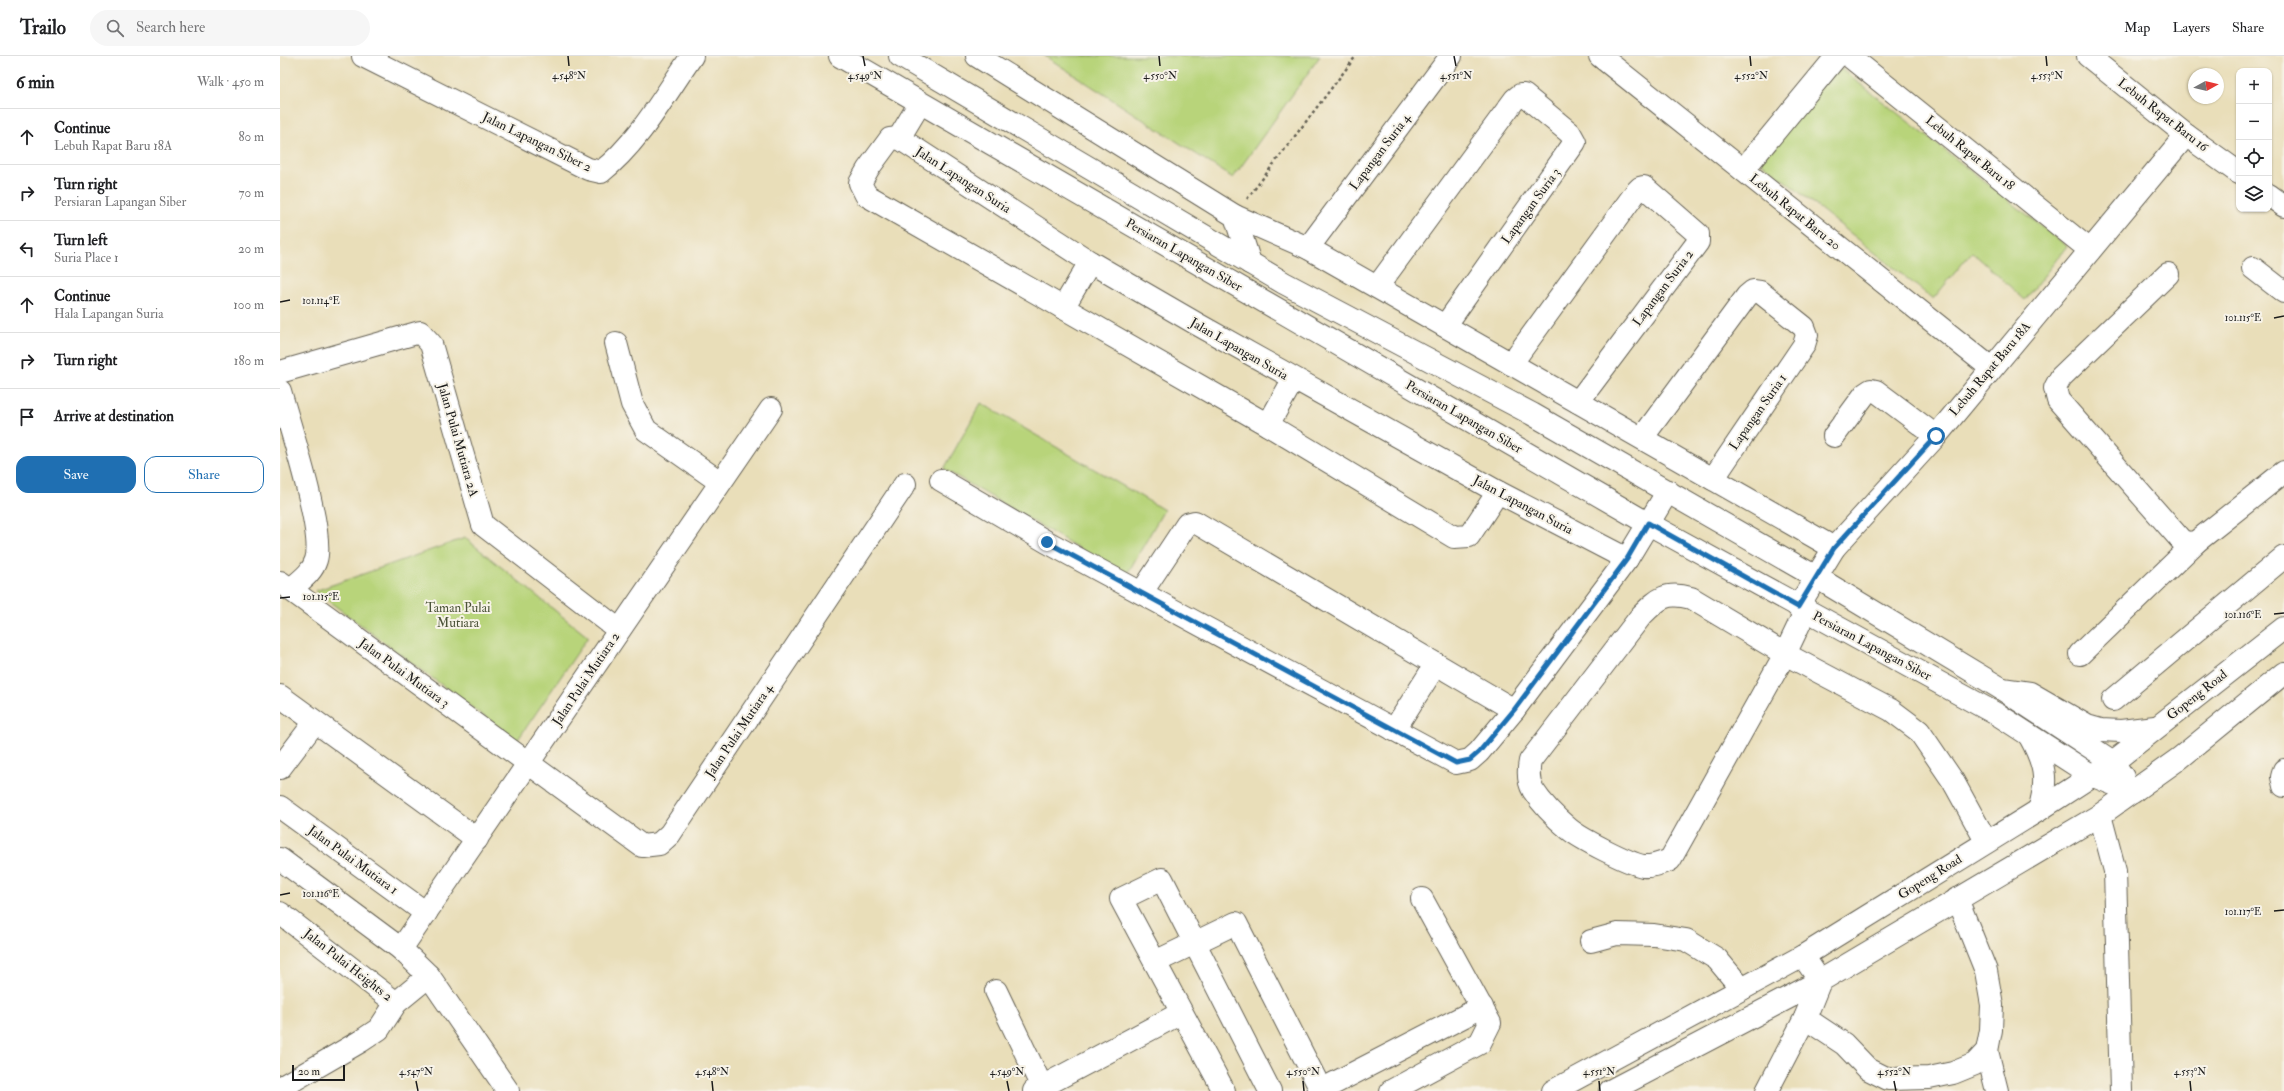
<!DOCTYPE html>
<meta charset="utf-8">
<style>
:root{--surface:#fff;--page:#f6f6f6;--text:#202124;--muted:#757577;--line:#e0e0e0;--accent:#1f6fb2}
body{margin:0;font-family:"IM FELL Double Pica",serif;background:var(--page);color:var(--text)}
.controls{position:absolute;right:12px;top:12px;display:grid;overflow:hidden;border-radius:8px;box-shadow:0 1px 3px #0004}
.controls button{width:36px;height:36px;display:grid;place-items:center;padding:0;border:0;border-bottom:1px solid var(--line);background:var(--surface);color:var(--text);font:20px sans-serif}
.compass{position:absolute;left:1908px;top:12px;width:36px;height:36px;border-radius:50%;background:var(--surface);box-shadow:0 1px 3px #0004;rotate:82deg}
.scale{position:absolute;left:12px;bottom:10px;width:53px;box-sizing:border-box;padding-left:4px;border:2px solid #1c1c1c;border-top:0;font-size:11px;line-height:14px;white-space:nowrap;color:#1c1c1c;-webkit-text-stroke:3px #f7f3e8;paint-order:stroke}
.stop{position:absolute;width:12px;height:12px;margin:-9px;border:3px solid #1f6fb2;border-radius:50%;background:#fff}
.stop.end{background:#1f6fb2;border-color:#fff;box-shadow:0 1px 4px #0008}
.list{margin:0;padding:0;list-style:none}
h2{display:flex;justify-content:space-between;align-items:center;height:52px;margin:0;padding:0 16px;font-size:17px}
h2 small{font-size:13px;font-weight:400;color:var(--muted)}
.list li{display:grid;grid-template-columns:26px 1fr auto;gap:12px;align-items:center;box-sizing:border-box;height:56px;padding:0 16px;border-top:1px solid var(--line)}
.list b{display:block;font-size:15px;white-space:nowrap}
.list p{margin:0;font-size:13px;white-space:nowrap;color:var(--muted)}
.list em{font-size:13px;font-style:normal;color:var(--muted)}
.actions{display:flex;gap:8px;padding:12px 16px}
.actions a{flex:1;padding:9px 0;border:1px solid var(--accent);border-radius:12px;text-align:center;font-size:14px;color:var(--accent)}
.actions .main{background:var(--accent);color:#fff}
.icon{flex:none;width:22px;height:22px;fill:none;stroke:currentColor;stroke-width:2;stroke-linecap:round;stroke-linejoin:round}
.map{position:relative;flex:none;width:2004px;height:1035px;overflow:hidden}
header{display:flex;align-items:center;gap:24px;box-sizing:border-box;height:56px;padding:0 20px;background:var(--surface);border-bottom:1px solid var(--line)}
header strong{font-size:19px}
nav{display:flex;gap:22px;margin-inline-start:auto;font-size:14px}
.search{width:280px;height:36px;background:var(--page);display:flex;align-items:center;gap:10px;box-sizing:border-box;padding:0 14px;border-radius:22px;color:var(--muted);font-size:15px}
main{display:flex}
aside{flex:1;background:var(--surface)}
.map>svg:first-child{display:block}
.green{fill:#b8d47a;stroke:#6a784b}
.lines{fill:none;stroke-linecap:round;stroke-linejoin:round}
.minor-casing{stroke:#646053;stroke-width:24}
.major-casing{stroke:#646053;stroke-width:24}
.highway-casing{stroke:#646053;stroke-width:24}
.path{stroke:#646053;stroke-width:2.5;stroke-dasharray:3 3;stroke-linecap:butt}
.minor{stroke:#fff;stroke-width:22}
.major{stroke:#fff;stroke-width:22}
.highway{stroke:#fff;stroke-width:22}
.route{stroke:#1f6fb2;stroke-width:5}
.ticks{fill:none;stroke:#1c1c1c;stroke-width:1.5}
.labels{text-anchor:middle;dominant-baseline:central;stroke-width:4;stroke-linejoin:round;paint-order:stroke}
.street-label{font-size:13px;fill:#1c1c1c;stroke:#f7f3e8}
.park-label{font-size:13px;fill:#4b5338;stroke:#f7f3e8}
.ticks-label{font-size:10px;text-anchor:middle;fill:#1c1c1c;stroke:#f7f3e8;stroke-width:4;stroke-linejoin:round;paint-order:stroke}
</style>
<header>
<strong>Trailo</strong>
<div class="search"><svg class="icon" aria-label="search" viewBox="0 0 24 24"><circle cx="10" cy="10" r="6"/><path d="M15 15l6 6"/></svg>Search here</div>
<nav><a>Map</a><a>Layers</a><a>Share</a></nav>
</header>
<main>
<aside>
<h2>6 min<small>Walk · 450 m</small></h2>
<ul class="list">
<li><svg class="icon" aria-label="ahead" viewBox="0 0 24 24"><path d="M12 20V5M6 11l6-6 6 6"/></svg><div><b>Continue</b><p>Lebuh Rapat Baru 18A</p></div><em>80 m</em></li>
<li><svg class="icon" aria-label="right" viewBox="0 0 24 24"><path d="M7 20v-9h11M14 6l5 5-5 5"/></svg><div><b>Turn right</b><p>Persiaran Lapangan Siber</p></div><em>70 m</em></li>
<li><svg class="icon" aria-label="left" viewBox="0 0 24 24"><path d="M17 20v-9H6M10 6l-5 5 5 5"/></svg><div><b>Turn left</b><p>Suria Place 1</p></div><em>20 m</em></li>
<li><svg class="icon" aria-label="ahead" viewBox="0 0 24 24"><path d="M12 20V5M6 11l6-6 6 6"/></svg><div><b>Continue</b><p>Hala Lapangan Suria</p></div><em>100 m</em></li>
<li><svg class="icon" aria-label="right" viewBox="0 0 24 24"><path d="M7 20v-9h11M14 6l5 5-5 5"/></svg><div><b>Turn right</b></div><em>180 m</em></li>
<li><svg class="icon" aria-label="arrive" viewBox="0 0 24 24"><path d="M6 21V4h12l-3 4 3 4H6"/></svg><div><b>Arrive at destination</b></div></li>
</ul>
<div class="actions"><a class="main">Save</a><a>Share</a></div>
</aside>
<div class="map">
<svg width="2004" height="1035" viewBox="0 0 2004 1035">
<rect width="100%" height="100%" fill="#f7f3e8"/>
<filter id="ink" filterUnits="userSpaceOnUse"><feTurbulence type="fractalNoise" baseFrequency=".025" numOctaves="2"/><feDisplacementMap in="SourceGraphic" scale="8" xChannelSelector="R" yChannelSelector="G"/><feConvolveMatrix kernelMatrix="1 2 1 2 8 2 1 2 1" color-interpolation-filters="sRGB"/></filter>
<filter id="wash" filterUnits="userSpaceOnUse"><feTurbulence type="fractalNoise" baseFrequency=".012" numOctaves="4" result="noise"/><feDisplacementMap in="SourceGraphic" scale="16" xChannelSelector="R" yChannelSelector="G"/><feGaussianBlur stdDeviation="0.9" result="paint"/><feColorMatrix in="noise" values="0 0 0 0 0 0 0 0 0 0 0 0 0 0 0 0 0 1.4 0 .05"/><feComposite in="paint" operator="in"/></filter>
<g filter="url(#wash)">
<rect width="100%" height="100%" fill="#e9deb9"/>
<g class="green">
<polygon points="765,0 1040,0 953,122"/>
<polygon points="1556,9 1787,190 1745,244 1692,196 1653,243 1480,105"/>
<polygon points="701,347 884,454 846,520 664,413"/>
<polygon points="185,482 308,581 237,685 35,535"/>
</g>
</g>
<g filter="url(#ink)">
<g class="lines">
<g class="minor-casing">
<g id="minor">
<path d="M83,0L308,113L321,116C359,86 384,40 412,0"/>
<polyline points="697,0 955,160 970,207"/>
<polyline points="1320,0 1711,312"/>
<polyline points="1569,0 1810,194"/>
<polyline points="1808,0 1906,79 1959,117"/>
<polyline points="640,47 619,82 810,206 917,268 1218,436 1347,503"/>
<polyline points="619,82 610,83 588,113 580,127 586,139 988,369 1174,481 1189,480 1218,436"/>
<polyline points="1463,114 1557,0"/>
<polyline points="1989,139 2004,150"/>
<polyline points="955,160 1028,192 1554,492"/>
<polyline points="1028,192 1171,0"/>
<polyline points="1973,212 2004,236"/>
<polyline points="1888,218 1781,321 1775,332 1778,344 1901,484 1908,487 1916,486 2004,416"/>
<polyline points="1097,231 1235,43 1240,39 1244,39 1290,77 1295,86 1165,270"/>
<polyline points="783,252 810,206"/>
<polyline points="336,287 352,348 366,374 440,426"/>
<polyline points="1231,308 1356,136 1360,132 1364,131 1418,178 1418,186 1298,346"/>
<polyline points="0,316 140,276 151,288 203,469 339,574"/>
<path d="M0,335C9,368 45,476 36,504C32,517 21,524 11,533"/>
<polyline points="988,369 1013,324"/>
<polyline points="1554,380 1585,338 1591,334 1596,335 1656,380"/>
<polyline points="1362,382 1467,240 1473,235 1480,236 1524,271 1527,279 1524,289 1433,423"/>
<polyline points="661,424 767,486 1176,707 1190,704 1199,696 1234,654 1347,503 1388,435"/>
<polyline points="0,526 362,790 379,788 390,778 625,428"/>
<polyline points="862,536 907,468 915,466 1234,654"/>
<polyline points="1518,551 1554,492 1656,380 1906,79"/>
<path d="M1526,554L1505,598L1390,804C1381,807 1373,811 1363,810C1348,807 1301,783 1289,773C1276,762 1262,748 1253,734C1248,725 1248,715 1250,705L1361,560C1378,543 1385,535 1411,542L1505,598L1611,654L1639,675L1673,725L1706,785"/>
<polyline points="1800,598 1916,486"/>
<polyline points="0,640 197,783"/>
<polyline points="1833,644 2004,501"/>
<polyline points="1114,674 1156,608"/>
<polyline points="0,712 35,666"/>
<polyline points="2004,714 2002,721 2004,730"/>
<polyline points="0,751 146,857"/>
<polyline points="1820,759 1835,815 1841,1035"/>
<polyline points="0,803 121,893 149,920 228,1035"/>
<polyline points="0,857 116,947"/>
<polyline points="1311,885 1337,878 1374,879 1406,884 1437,903 1462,933"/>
<polyline points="121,893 491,353"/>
<polyline points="875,906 956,867 1041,1034"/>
<polyline points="716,935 762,1031"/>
<polyline points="1525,962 1564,988 1588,1013 1608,1023 1649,1022 1673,1017 1695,1008 1707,995 1711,974 1712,949 1706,915 1677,843"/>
<polyline points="1707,995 1717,1035"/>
<polyline points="0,1032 81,985 99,973 116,947 149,920"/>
<polyline points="754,1035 901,957"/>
<polyline points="944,1035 841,843 882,823 990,1035"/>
<polyline points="1039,1035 1202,951"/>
<polyline points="1111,1035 1200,987 1210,967 1142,843"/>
<polyline points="1487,1035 1525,962 1540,925 1523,900"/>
</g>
</g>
<g class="major-casing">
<g id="major">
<polyline points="560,0 1367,467 1720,660 1811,719 1853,736"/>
<polyline points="620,0 1004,227 1252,358 1536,521 1722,633 1833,706 1843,721"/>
</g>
</g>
<g class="highway-casing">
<g id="highway">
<polyline points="1722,633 1750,637 1807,670 1821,674 1841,675 1875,671"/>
<path d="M1749,679C1764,706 1769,723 1759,754"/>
<polyline points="1273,1035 1523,900 1759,754 1833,706 2004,572"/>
<polyline points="1330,1035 1540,925 1820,759 1900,702 2004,617"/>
</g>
</g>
<polyline class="path" points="967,143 1076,0"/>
<use href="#minor" class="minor"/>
<use href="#major" class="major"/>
<use href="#highway" class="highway"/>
</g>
</g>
<g class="lines" filter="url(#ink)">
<polyline class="route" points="767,486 1176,707 1190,704 1199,696 1234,654 1347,503 1368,467 1518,551 1554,492 1656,380"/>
</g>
<path class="ticks" d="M288,0L289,10M583,0L585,10M879,0L880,10M1174,0L1176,10M1470,0L1471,10M1766,0L1767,10M0,246L10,244M1994,262L2004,260M0,542L10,541M1994,558L2004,557M0,839L10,837M1994,855L2004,854M136,1025L138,1035M432,1025L433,1035M727,1025L729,1035M1023,1025L1024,1035M1319,1025L1320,1035M1614,1025L1616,1035M1910,1025L1911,1035"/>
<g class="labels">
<g class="street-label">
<text transform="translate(1883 59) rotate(38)">Lebuh Rapat Baru 16</text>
<text transform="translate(257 86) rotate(26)">Jalan Lapangan Siber 2</text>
<text transform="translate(1100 96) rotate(-53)">Lapangan Suria 4</text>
<text transform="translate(1690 97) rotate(39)">Lebuh Rapat Baru 18</text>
<text transform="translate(683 124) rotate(33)">Jalan Lapangan Suria</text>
<text transform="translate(1251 150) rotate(-54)">Lapangan Suria 3</text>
<text transform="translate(1515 156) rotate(39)">Lebuh Rapat Baru 20</text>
<text transform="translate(904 199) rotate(30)">Persiaran Lapangan Siber</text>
<text transform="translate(1383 232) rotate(-53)">Lapangan Suria 2</text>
<text transform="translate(959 293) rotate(30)">Jalan Lapangan Suria</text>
<text transform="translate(1710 313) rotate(-50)">Lebuh Rapat Baru 18A</text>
<text transform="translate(1478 356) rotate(-55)">Lapangan Suria 1</text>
<text transform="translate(1184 361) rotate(30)">Persiaran Lapangan Siber</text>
<text transform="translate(178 384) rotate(74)">Jalan Pulai Mutiara 2A</text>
<text transform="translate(1243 449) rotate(28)">Jalan Lapangan Suria</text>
<text transform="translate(1592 590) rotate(28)">Persiaran Lapangan Siber</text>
<text transform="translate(124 617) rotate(36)">Jalan Pulai Mutiara 3</text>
<text transform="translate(306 623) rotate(-56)">Jalan Pulai Mutiara 2</text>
<text transform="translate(1917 639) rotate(-38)">Gopeng Road</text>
<text transform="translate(459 675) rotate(-56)">Jalan Pulai Mutiara 4</text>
<text transform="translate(73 804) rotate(36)">Jalan Pulai Mutiara 1</text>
<text transform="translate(1650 821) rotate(-32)">Gopeng Road</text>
<text transform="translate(68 909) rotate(38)">Jalan Pulai Heights 2</text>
</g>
<g class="park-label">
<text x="178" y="552">Taman Pulai<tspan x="178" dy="15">Mutiara</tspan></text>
</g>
</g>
<g class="ticks-label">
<text x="289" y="23">4.548°N</text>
<text x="585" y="23">4.549°N</text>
<text x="880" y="23">4.550°N</text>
<text x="1176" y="23">4.551°N</text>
<text x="1471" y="23">4.552°N</text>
<text x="1767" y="23">4.553°N</text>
<text x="41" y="248">101.114°E</text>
<text x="1963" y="265">101.115°E</text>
<text x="41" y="544">101.115°E</text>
<text x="1963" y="562">101.116°E</text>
<text x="41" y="841">101.116°E</text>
<text x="1963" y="859">101.117°E</text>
<text x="136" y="1019">4.547°N</text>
<text x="432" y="1019">4.548°N</text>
<text x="727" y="1019">4.549°N</text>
<text x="1023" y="1019">4.550°N</text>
<text x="1319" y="1019">4.551°N</text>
<text x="1614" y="1019">4.552°N</text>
<text x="1910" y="1019">4.553°N</text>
</g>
</svg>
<div class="controls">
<button>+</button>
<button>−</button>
<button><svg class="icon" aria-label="locate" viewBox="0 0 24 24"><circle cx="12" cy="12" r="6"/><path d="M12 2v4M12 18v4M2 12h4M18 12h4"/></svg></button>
<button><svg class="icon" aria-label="layers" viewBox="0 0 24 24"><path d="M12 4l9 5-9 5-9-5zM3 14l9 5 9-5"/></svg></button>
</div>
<svg class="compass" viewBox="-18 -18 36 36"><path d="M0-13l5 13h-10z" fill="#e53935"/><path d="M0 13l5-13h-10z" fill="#757577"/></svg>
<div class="scale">20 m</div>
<div class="stop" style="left:1656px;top:380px"></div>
<div class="stop end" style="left:767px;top:486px"></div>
</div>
</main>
